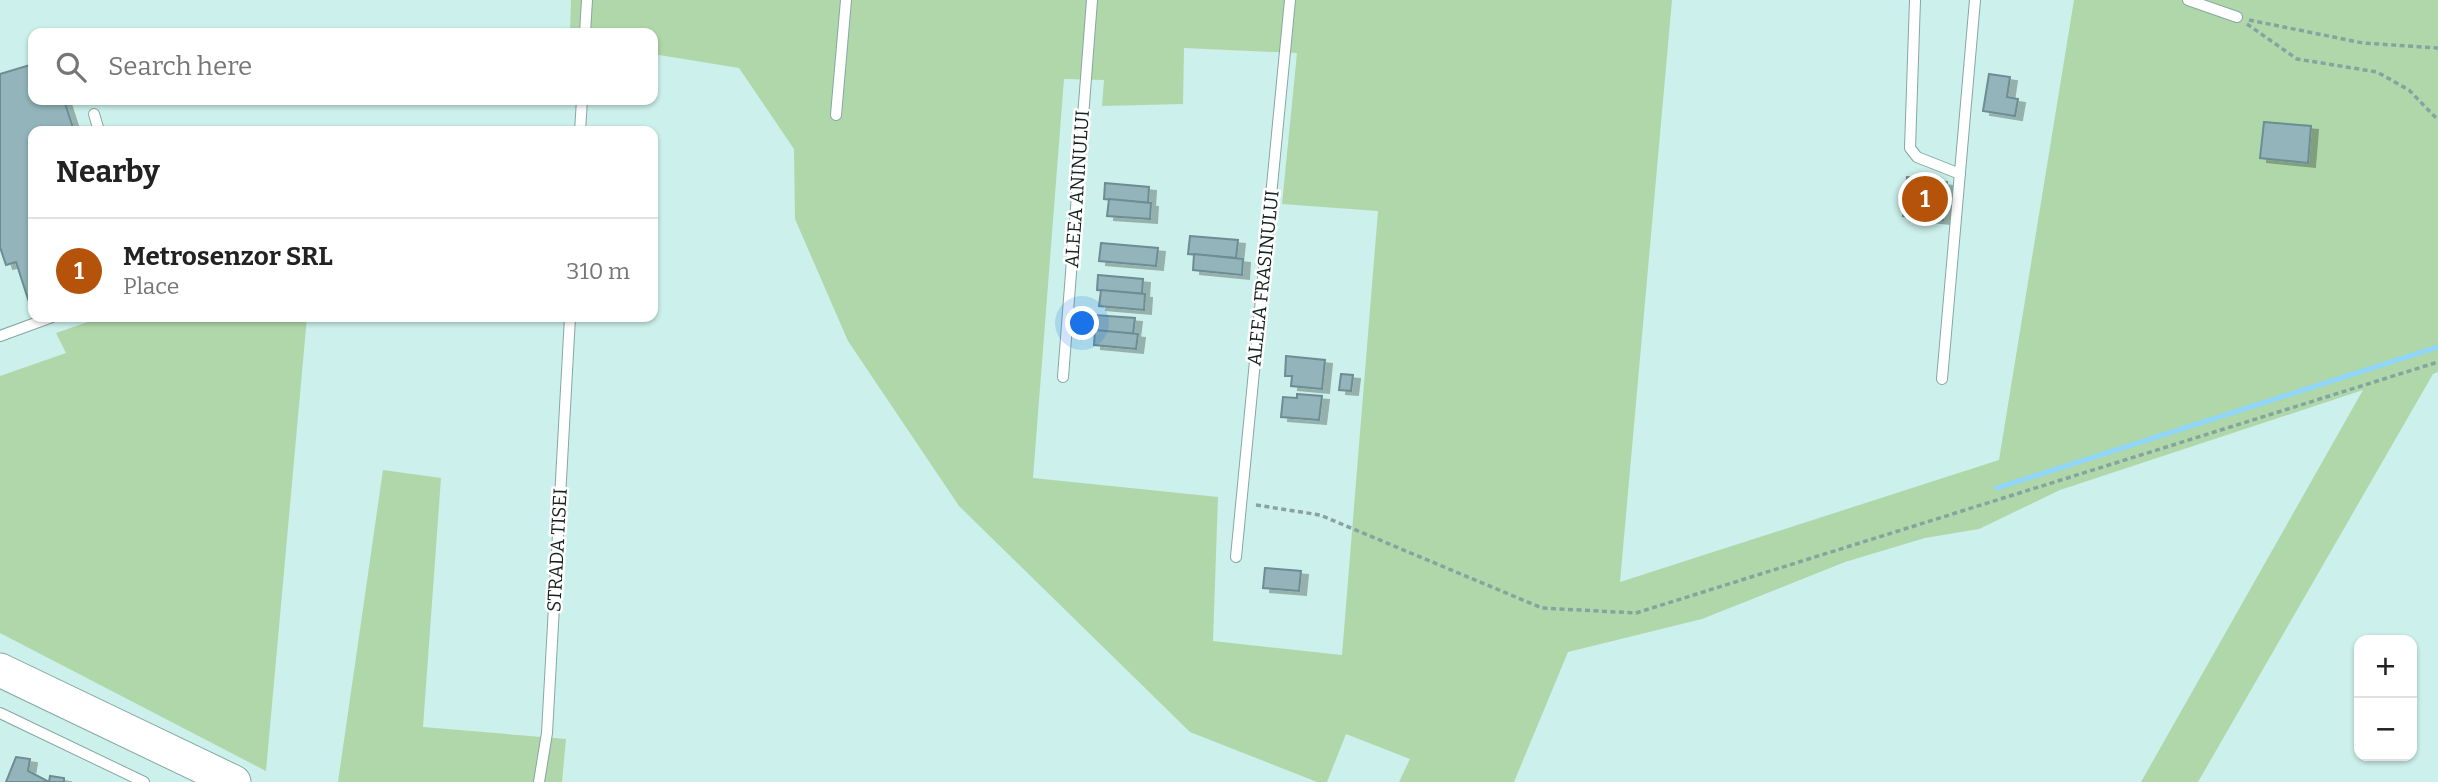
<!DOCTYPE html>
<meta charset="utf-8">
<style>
:root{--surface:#fff;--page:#f2f2f2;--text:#222;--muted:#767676;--line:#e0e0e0;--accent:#b45309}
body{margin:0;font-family:Bitter,serif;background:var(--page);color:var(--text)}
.controls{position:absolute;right:21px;bottom:21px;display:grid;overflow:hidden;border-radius:14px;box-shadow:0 2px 5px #0004}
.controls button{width:63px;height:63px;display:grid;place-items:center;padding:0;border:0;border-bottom:2px solid var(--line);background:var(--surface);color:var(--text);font:35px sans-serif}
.you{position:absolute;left:1083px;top:324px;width:24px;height:24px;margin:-18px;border:5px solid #fff;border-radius:50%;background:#1a73e8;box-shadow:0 0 0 10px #1a73e833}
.badge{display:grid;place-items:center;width:46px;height:46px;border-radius:50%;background:var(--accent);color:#fff;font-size:23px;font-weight:700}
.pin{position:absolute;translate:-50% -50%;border:4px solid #fff;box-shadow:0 2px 7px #0006}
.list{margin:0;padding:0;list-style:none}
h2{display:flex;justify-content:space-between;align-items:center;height:91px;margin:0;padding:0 28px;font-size:30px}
h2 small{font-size:23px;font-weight:400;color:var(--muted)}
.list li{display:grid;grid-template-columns:46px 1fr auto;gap:21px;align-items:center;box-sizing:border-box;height:105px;padding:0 28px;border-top:2px solid var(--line)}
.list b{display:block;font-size:26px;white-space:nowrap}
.list p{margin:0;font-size:23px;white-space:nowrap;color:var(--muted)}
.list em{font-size:23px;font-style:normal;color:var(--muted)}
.icon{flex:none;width:38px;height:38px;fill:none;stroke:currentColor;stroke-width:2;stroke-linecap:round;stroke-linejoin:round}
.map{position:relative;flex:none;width:2438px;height:782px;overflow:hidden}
.search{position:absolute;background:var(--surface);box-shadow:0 2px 5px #0004;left:28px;top:28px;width:630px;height:77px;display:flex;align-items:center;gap:18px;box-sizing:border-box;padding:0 24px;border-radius:14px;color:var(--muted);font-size:26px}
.panel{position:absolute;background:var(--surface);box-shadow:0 2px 5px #0004;left:28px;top:126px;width:630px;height:196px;border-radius:14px}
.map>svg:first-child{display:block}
.green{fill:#b0d7aa;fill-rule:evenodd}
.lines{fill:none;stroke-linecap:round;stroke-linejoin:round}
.stream{stroke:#8fd6fa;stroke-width:5}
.building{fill:#92b4ba;stroke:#6c8d93;stroke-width:2;filter:url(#shadow)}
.service-casing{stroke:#85a7a3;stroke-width:12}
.primary-casing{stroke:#85a7a3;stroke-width:35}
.path{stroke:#87a39f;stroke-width:3.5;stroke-dasharray:5 3.5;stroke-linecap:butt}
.service{stroke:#fff;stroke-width:10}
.primary{stroke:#fff;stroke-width:33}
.labels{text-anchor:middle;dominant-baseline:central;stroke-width:5;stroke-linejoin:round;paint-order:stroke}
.street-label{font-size:19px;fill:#14211f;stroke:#fff}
</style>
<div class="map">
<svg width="2438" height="782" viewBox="0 0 2438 782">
<defs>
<filter id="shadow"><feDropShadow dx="7" dy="4" stdDeviation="0" flood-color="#0004"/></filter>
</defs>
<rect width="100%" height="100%" fill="#ccf0eb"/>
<g class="green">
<path d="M571,0H1672L1620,582L1999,460L2074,0H2438V372L2433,374L2198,782H2141L2363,390L2060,490L1979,529L1925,538L1845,562L1702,619L1568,652L1514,782H1399L1410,759L1346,734L1327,782H1317L1190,732L959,506L848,341L795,219L794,149L739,68L653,54V33H570ZM1184,48L1297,53L1282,204L1378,211L1342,655L1213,641L1218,497L1033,478L1064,79L1104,80L1102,106L1183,104Z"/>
<polygon points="102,317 307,317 266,771 0,633 0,376 66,353 56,333"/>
<polygon points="383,470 441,478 423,727 566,739 562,782 338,782"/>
</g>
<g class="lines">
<polyline class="stream" points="1997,488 2438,347"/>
</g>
<g class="building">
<polygon points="33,64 33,100 64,100 74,131 33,131 33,301 29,302 16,262 6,265 0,247 0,74"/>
<polygon points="1989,74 2010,77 2007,97 2018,99 2015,116 1983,111"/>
<polygon points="2264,122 2311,126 2308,163 2260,158"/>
<polygon points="1907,177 1947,182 1943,220 1903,216"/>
<polygon points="1105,183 1149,187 1148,203 1104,199"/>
<polygon points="1109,199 1151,203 1150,219 1107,216"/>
<polygon points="1190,236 1238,240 1236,258 1188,254"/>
<polygon points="1101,243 1158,248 1156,266 1099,261"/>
<polygon points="1194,254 1243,259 1242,275 1193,270"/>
<polygon points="1098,275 1143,279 1142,294 1097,290"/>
<polygon points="1101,290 1145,294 1144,310 1099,306"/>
<polygon points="1094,315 1135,318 1133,334 1092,330"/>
<polygon points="1095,330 1138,334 1136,349 1094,345"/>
<polygon points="1286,356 1325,360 1322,389 1291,386 1292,376 1285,376"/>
<polygon points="1341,374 1353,375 1351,391 1339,390"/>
<polygon points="1297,394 1322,396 1319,420 1281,417 1283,397 1297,398"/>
<polygon points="1265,568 1301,571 1299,591 1263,588"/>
<polygon points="16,757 30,759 28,771 49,782 50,776 64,778 64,782 6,782"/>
</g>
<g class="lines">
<g class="service-casing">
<g id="service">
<polyline points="1915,0 1910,148 1917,157 1960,174"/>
<polyline points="2188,0 2237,17"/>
<polyline points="585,33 587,0"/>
<polyline points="94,114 99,131"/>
<polyline points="836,115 846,0"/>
<polyline points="580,131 582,100"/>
<polyline points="0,336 52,317"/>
<polyline points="1063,377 1092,0"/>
<polyline points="1942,379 1975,0"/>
<polyline points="1236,557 1290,0"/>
<polyline points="0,713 144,782"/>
<polyline points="539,782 547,733 570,317"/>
</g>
</g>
<g class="primary-casing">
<polyline id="primary" points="0,670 234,782"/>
</g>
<g class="path">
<polyline points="2249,20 2363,43 2438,48"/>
<polyline points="2247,24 2297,59 2377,72 2409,90 2438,120"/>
<polyline points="1256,505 1320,515 1542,608 1636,613 2438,362"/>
</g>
<use href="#service" class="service"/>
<use href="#primary" class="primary"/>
</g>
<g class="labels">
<g class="street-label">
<text transform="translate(1077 189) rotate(-86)">ALEEA ANINULUI</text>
<text transform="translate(1263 278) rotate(-84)">ALEEA FRASINULUI</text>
<text transform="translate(557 550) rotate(-87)">STRADA TISEI</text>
</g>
</g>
</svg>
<div class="controls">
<button>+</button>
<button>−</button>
</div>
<div class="you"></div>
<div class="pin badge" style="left:1925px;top:199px">1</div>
<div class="search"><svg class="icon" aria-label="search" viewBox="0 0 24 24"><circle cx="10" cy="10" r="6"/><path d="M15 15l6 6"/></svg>Search here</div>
<section class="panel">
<h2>Nearby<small></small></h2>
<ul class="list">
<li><span class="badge">1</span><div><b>Metrosenzor SRL</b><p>Place</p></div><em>310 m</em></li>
</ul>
</section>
</div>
